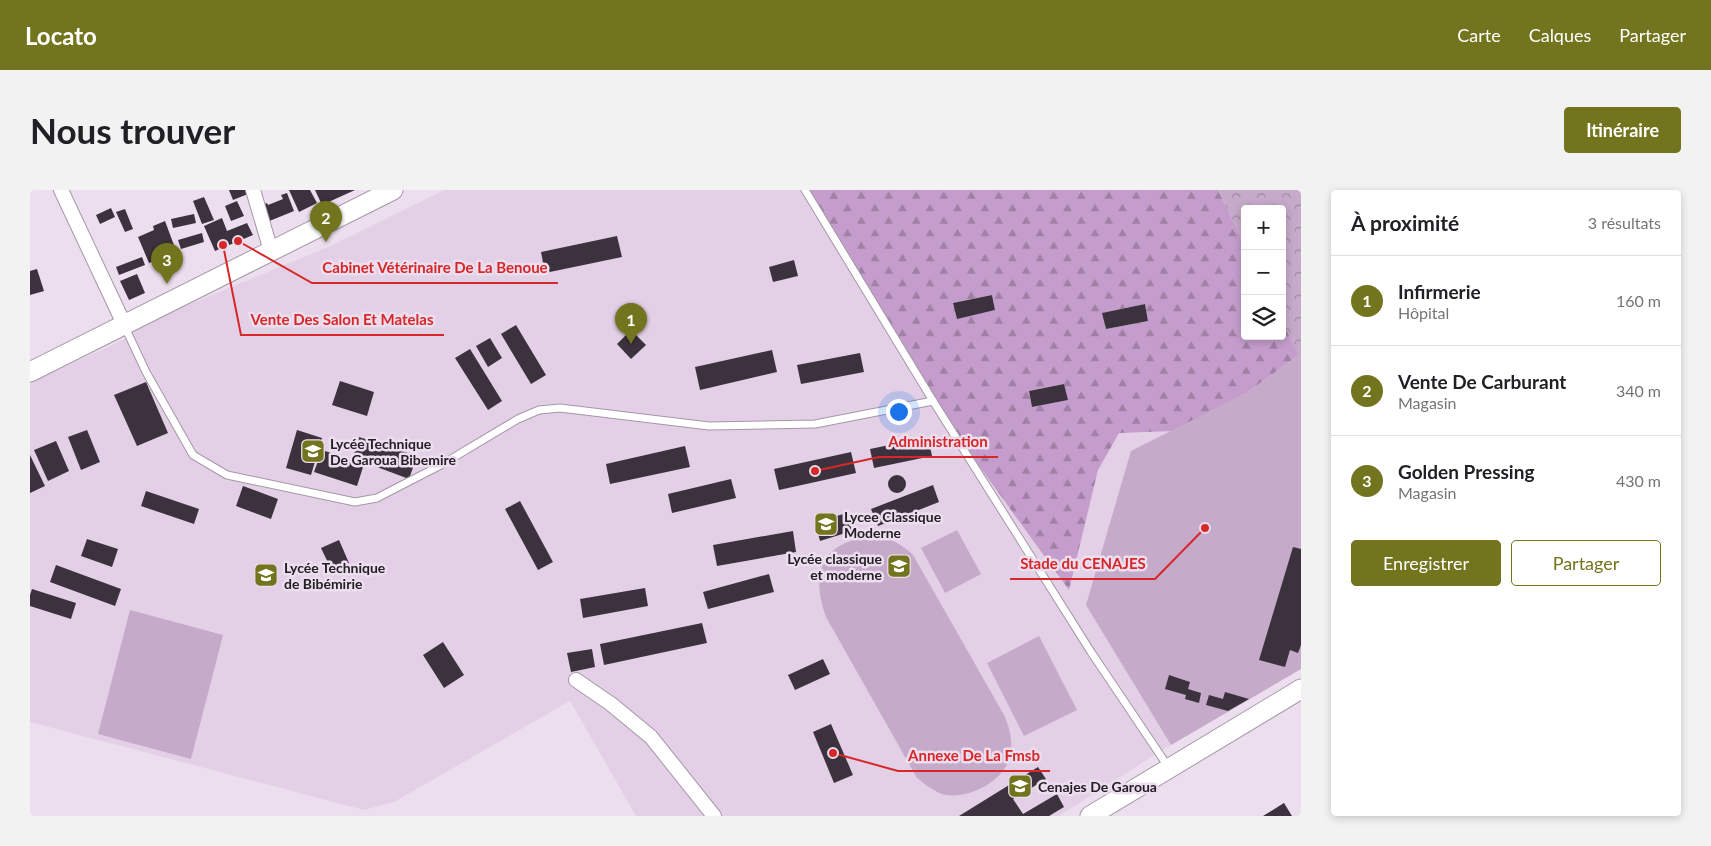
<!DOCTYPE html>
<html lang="fr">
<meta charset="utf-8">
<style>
:root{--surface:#fff;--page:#f2f2f2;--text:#202124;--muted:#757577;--line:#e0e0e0;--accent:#72751d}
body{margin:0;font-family:Lato,sans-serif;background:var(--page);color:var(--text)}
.controls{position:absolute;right:15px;top:15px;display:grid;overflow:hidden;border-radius:5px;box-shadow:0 2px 8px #0003}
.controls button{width:45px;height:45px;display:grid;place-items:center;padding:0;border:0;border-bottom:1px solid var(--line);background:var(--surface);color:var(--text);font:25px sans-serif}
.you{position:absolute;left:868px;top:221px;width:18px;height:18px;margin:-12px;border:4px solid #fff;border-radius:50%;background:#1a73e8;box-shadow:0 0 0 8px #1a73e833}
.badge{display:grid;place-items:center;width:32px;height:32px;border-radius:50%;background:var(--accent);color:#fff;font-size:16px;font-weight:700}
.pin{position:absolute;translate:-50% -41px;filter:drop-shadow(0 1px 2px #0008)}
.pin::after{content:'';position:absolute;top:26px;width:18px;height:15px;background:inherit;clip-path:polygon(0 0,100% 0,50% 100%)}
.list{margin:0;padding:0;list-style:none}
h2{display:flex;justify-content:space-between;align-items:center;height:65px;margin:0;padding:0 20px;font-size:21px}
h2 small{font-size:16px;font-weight:400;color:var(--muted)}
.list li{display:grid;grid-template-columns:32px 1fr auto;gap:15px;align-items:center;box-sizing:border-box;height:90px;padding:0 20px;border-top:1px solid var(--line)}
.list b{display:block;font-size:19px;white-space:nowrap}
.list p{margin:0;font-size:16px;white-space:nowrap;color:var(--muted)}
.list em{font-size:16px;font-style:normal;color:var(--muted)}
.actions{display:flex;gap:10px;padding:15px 20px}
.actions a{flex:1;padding:11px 0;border:1px solid var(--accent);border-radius:5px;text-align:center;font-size:18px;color:var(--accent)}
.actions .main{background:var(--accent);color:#fff}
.icon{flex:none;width:28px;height:28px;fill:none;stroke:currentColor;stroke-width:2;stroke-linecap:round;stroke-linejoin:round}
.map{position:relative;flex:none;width:1271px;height:626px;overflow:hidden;border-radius:5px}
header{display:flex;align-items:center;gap:30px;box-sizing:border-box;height:70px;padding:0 25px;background:var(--accent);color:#fff}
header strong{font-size:24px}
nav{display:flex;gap:28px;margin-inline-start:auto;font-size:18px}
.intro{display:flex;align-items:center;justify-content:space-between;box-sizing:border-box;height:120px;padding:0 30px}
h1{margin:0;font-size:35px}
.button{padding:12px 22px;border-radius:5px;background:var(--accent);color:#fff;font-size:18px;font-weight:700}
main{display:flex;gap:30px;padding:0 30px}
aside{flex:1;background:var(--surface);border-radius:5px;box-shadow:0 2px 8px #0003}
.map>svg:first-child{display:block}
.built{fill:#e3d0e6}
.forest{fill:url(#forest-firs);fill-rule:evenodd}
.park{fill:url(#park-crowns)}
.garden{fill:#c5aac9}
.building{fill:#3c323e}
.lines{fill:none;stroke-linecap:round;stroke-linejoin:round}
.service-casing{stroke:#a497a6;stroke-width:9}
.minor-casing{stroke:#a497a6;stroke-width:16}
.secondary-casing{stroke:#a497a6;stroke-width:21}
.service{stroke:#fff;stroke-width:7}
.minor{stroke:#fff;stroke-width:14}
.secondary{stroke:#fff;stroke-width:19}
.labels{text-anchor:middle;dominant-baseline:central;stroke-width:5;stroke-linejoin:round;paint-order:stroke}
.poi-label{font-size:14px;font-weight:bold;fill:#252026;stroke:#ecdeee;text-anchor:start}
.leader{fill:none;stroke:#d62828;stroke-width:2}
.callout-dot{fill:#d62828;stroke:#ecdeee;stroke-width:2}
.callout-label{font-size:15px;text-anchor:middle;font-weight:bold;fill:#d62828;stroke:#ecdeee;stroke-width:5;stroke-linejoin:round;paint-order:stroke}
</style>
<header>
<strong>Locato</strong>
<nav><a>Carte</a><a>Calques</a><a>Partager</a></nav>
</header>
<div class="intro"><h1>Nous trouver</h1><a class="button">Itinéraire</a></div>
<main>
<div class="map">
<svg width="1271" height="626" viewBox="0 0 1271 626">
<defs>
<pattern id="forest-firs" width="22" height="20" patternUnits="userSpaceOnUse" patternTransform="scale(1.25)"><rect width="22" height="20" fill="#c59dcc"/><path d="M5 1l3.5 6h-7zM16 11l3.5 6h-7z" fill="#a080a5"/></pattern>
<pattern id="park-crowns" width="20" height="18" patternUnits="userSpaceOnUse" patternTransform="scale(1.25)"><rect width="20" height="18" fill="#c5aac9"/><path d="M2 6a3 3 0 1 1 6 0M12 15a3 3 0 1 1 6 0" fill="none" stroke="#a08aa3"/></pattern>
</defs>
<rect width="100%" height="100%" fill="#ecdeee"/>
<polygon class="built" points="414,0 1188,0 1215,146 1252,146 1252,131 1271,170 1271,479 1131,561 1029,626 606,626 540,511 364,612 334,620 0,532 0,193 95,149 99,143 136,124 303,55"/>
<path class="forest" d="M773,0H1188L1215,55V146H1252V131L1269,165L1218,202L1143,241L1089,243L1068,280L1039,400L902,211ZM962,105L965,120L927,128L923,113ZM1115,114L1118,131L1076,139L1073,123ZM1034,194L1037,210L1002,217L999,201Z"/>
<polygon class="park" points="1188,0 1271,0 1271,170 1252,131 1252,19 1215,19 1215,55"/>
<g class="garden">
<polygon points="1269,165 1271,170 1271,479 1141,555 1056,415 1101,261 1218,202"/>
<polygon points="927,340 951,384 915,403 891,358"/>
<path d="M846,346C861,348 871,354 883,365L974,525C987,554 984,578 957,595C945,602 930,607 916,605C905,603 895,594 887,588L796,427C779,379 793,351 846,346Z"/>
<polygon points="100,420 193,445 161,569 68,544"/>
<polygon points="1009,446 1047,520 994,546 957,473"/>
</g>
<g class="building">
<polygon points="199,0 222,0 223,2 203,10"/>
<polygon points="259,0 280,0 287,13 269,22"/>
<polygon points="285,0 325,0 292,15"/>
<polygon points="257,3 264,21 237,32 230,16 237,13 238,15 253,9 251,5"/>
<polygon points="174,7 184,30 172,34 163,11"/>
<polygon points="207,11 214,26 201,31 195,16"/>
<polygon points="81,18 85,27 70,34 66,25"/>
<polygon points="95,19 103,39 95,42 86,22"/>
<polygon points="164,24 166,33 143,38 141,29"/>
<polygon points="192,28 197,41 217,33 223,45 185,61 174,36"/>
<polygon points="135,31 148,66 136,71 135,67 119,73 108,47 124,40 123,36"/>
<polygon points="172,43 174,52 151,59 148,50"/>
<polygon points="587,46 592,67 515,83 511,62"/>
<polygon points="112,67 115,75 89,85 86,77"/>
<polygon points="764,70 768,86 743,92 739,77"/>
<polygon points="7,79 14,101 0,105 0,81"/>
<polygon points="107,84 115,103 99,110 90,91"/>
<polygon points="962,105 965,120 927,129 923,113"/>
<polygon points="1115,114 1118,131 1076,139 1072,123"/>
<polygon points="486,135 516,185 501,194 471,144"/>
<polygon points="601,140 616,155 601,169 587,154"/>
<polygon points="460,148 472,168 458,177 446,156"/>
<polygon points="440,159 472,211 458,220 425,168"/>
<polygon points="742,160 747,182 670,200 665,177"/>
<polygon points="830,163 834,182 771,194 767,175"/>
<polygon points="310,191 344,202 337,226 302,215"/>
<polygon points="116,192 138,243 107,256 84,205"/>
<polygon points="1034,194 1038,210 1002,217 999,201"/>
<polygon points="57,240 70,272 51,280 38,247"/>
<polygon points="267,240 292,248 281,285 256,278"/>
<polygon points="329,247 387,266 379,289 323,268"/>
<polygon points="898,247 902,266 844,278 840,259"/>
<polygon points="26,251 39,281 18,291 4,260"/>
<polygon points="655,256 660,277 580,294 576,274"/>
<polygon points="292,260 334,274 327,296 284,282"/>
<polygon points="821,262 826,283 749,300 744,279"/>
<polygon points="0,265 15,296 0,303"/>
<circle cx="867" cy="294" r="9"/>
<polygon points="701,289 706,308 642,323 638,304"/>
<polygon points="903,295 909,312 848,336 841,319"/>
<polygon points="213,296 248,309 241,329 206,316"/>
<polygon points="116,301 169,319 164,334 111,316"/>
<polygon points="490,311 523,372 508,380 475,319"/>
<polygon points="817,323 822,341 790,351 785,332"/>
<polygon points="763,341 766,362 687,376 683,355"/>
<polygon points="57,349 88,359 82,377 51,366"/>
<polygon points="309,350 319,373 302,381 291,358"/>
<polygon points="1263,357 1271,359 1271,455 1268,463 1260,460 1255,477 1229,470"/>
<polygon points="26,375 91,399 85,416 20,392"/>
<polygon points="739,384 744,402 678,419 673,402"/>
<polygon points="615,398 618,416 553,428 550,409"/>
<polygon points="2,399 46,413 41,429 0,416 0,405"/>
<polygon points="672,433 677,453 574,475 570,454"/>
<polygon points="413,452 434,485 414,498 393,465"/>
<polygon points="562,459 565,477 541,482 537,463"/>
<polygon points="793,469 800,484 765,500 758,485"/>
<polygon points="1139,485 1160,492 1158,499 1171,503 1169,513 1155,509 1156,505 1135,499"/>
<polygon points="1195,502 1219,509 1198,521 1176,515 1179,505 1193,509"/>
<polygon points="801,534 823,585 804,593 783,542"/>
<polygon points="1008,577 1016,589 983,609 993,624 1027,604 1034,617 1019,626 929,626"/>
<polygon points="1254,613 1262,626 1233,626"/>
</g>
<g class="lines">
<g class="service-casing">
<g id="service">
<polyline points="775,0 903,211 1061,462 1139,578"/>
<polyline points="94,135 116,182 163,265 197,285 325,312 347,308 372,295 411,275 488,229 509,220 530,218 679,236 785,234 903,211"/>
</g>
</g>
<g class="minor-casing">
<g id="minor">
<polyline points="31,0 94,134"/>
<polyline points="223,0 241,61"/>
<polyline points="546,490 581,514 621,547 684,626"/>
</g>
</g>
<g class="secondary-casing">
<g id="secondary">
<polyline points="0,182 363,0"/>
<polyline points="1060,626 1271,499"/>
</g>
</g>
<use href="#service" class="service"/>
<use href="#minor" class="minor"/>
<use href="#secondary" class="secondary"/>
</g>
<defs>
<g id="school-square" transform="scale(1.25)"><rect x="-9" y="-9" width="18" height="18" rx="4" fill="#72751d" stroke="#ecdeee"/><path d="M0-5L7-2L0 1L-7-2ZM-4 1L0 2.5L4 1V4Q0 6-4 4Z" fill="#fff"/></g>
<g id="university-square" transform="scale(1.25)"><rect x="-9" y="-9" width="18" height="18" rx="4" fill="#72751d" stroke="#ecdeee"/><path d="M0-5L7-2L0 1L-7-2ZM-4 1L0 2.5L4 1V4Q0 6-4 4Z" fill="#fff"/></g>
</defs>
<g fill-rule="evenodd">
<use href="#school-square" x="283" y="261"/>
<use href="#school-square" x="796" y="334"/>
<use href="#school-square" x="869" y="376"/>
<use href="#school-square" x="236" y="385"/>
<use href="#university-square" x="990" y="596"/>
</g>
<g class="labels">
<g class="poi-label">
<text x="300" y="253">Lycée Technique<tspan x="300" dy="16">De Garoua Bibemire</tspan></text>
<text x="814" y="326">Lycee Classique<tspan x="814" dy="16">Moderne</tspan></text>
<text x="852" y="368" text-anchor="end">Lycée classique<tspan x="852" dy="16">et moderne</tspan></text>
<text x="254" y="377">Lycée Technique<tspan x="254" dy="16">de Bibémirie</tspan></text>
<text x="1008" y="596">Cenajes De Garoua</text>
</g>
</g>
<path class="leader" d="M208 51L282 93H528M193 55L211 145H414M785 281L849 267H968M1175 338L1125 389H980M803 563L868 581H1020"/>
<g class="callout-dot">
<circle cx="208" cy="51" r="5"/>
<circle cx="193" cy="55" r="5"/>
<circle cx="785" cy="281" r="5"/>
<circle cx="1175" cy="338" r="5"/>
<circle cx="803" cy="563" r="5"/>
</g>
<g class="callout-label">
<text x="405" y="83">Cabinet Vétérinaire De La Benoue</text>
<text x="312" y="135">Vente Des Salon Et Matelas</text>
<text x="908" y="257">Administration</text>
<text x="1053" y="379">Stade du CENAJES</text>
<text x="944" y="571">Annexe De La Fmsb</text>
</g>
</svg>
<div class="controls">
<button>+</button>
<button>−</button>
<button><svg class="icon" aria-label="layers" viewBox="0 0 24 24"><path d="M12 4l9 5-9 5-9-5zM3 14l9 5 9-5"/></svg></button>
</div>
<div class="you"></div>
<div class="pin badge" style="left:601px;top:154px">1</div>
<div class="pin badge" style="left:296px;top:52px">2</div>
<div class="pin badge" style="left:137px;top:94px">3</div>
</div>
<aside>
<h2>À proximité<small>3 résultats</small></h2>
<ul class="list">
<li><span class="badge">1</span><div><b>Infirmerie</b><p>Hôpital</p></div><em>160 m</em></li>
<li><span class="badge">2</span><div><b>Vente De Carburant</b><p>Magasin</p></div><em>340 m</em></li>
<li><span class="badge">3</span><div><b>Golden Pressing</b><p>Magasin</p></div><em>430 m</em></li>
</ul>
<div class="actions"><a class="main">Enregistrer</a><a>Partager</a></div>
</aside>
</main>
